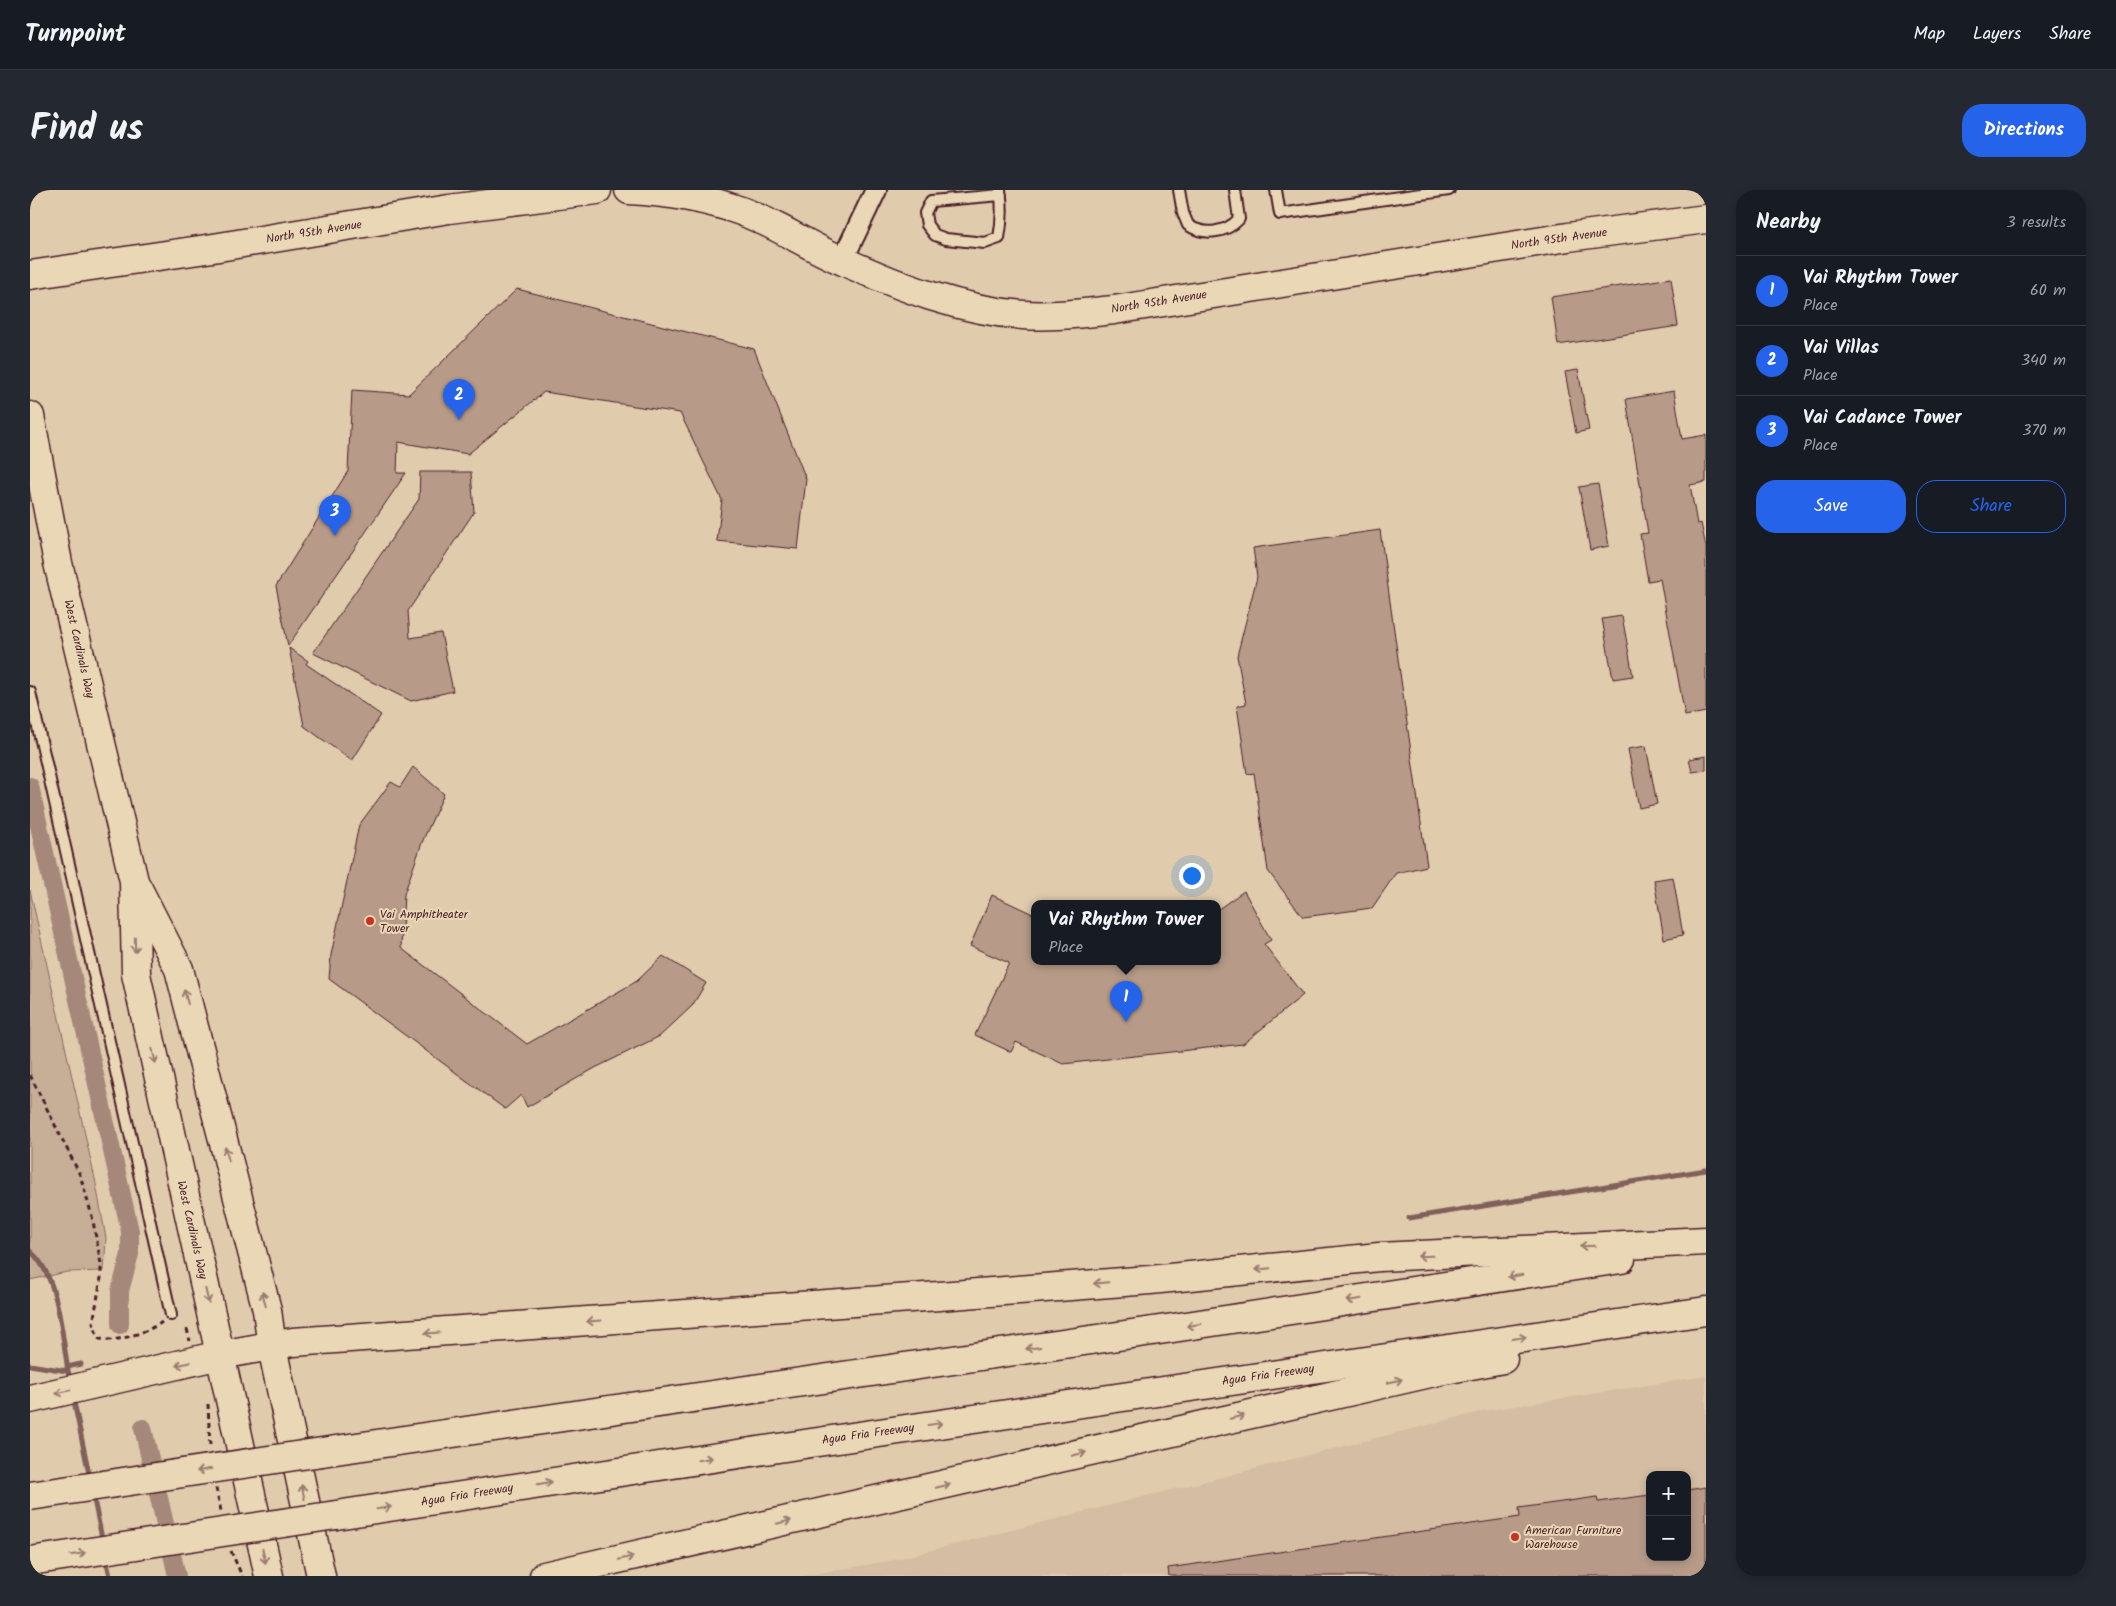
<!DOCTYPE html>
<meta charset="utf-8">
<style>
:root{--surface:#171b24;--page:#242831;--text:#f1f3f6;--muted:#9ea1a6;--line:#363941;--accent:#2563eb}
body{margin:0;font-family:Kalam,sans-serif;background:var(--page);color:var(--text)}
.controls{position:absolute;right:15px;bottom:15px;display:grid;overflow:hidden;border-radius:10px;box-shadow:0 2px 8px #0003}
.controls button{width:45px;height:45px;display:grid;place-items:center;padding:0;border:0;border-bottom:1px solid var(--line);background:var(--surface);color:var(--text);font:25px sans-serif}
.you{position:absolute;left:1161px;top:685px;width:18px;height:18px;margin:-12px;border:4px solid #fff;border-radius:50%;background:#1a73e8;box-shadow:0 0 0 8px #1a73e833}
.badge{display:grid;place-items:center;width:32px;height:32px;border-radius:50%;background:var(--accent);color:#fff;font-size:16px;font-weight:700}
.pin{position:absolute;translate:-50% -41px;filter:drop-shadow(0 1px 2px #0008)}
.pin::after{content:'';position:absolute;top:26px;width:18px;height:15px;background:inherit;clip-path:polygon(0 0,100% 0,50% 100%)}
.popup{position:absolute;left:1001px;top:710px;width:190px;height:65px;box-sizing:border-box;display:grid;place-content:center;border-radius:10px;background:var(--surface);filter:drop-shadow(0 1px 4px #0005);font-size:16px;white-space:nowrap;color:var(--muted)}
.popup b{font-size:19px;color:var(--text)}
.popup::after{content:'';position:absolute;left:50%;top:100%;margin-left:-10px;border:10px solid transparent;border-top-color:var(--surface)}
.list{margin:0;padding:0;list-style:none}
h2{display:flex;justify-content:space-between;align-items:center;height:65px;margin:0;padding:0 20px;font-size:21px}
h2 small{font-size:16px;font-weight:400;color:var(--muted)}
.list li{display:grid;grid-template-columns:32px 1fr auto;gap:15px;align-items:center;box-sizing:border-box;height:70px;padding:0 20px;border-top:1px solid var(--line)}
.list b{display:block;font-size:19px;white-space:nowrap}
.list p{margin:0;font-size:16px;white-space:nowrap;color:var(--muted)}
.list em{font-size:16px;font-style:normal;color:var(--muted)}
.actions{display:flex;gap:10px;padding:15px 20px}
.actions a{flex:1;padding:11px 0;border:1px solid var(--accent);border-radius:20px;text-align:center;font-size:18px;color:var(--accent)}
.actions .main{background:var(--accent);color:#fff}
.map{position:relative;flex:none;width:1676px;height:1386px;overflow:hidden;border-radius:20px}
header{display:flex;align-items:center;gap:30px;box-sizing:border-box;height:70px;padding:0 25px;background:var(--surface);border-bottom:1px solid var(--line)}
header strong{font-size:24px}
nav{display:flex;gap:28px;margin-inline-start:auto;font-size:18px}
.intro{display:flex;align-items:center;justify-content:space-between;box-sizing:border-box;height:120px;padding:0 30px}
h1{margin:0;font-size:35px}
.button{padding:12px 22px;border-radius:20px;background:var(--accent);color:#fff;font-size:18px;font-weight:700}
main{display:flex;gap:30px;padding:0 30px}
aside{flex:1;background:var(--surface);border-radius:20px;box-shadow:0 2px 8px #0003}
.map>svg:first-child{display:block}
.built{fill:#d4bda2;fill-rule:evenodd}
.green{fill:#c7af97;stroke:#886761}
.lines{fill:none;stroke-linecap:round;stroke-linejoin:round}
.stream{stroke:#815e5a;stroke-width:5}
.canal{stroke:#a58879;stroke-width:18}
.building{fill:#b79b88;stroke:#4a1f2b}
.lane-casing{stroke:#4a1f2b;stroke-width:14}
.street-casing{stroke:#4a1f2b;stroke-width:24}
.secondary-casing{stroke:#4a1f2b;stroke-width:31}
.highway-casing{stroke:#4a1f2b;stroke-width:31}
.path{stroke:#4a1f2b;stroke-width:3;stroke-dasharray:5 4;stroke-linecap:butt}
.lane{stroke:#ead7b5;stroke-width:10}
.street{stroke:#ead7b5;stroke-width:20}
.secondary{stroke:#ead7b5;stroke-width:28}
.highway{stroke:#ead7b5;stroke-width:28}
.highway-bridge-casing{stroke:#4a1f2b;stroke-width:31;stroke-linecap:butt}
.highway-bridge{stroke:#ead7b5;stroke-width:28}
.oneway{stroke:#9a7b70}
.poi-dot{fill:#c8321e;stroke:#ead7b5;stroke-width:2}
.labels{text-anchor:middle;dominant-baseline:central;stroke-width:4;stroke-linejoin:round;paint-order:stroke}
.street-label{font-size:12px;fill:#4a1f2b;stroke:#ead7b5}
.poi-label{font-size:12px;fill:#4a1f2b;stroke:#ead7b5;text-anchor:start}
</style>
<header>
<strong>Turnpoint</strong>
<nav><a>Map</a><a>Layers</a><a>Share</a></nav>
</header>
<div class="intro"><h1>Find us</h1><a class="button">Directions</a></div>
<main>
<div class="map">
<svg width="1676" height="1386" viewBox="0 0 1676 1386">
<rect width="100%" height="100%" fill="#e0ccad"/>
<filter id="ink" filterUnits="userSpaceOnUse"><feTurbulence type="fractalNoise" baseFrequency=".02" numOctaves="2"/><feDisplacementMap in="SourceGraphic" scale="10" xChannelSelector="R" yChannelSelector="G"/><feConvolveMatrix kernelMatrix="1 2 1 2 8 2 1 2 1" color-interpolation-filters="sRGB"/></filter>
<g filter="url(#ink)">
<path class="built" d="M1676,1186V1386H771L859,1371L1453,1221ZM1620,1285H1657V1367H1620Z"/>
<polygon class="green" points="0,700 65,989 76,1048 74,1081 37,1082 0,1090"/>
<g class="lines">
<g class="stream">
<polyline points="1379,1028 1676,980"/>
<path d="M0,1061C31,1086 32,1154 40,1191"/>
<polyline points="0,1175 37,1181"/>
<polyline points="37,1177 51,1174"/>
<polyline points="43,1207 60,1289"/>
<polyline points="63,1305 73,1353"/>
<polyline points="76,1369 80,1386"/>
</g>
<g class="canal">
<polyline points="0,596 100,1041 100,1064 90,1101 90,1135"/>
<polyline points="113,1238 147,1386"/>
</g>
</g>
<g class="building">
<polygon points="1641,88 1648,136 1528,155 1521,107"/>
<polygon points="487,99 724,159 776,289 768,359 687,351 692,310 650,223 514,202 438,264 368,252 367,283 376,283 258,456 246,396 318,281 322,200 379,204"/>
<polygon points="1548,180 1559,240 1546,243 1535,182"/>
<polygon points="1644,201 1652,249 1676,245 1676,292 1660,295 1667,334 1671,333 1676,357 1676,522 1655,526 1630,389 1618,391 1610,344 1618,343 1596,209"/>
<polygon points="390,282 441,282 444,322 378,421 380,448 411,443 423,501 381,511 283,463 389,309"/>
<polygon points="1568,294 1579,356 1560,360 1549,297"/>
<polygon points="1350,340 1397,676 1366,683 1342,718 1273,727 1238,681 1224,583 1217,584 1207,516 1216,514 1207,466 1227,387 1223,358"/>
<polygon points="1592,426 1603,486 1583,489 1572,429"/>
<polygon points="259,458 278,471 276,474 351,525 322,571 274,536"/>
<polygon points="1616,556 1627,614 1609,618 1598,559"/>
<polygon points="1676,566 1676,580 1662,582 1659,569"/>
<polygon points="383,577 414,604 393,650 374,704 371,758 497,854 607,791 633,766 676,793 662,816 630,846 565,878 497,917 491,905 475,919 299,789 301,765 329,635 361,592 370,597"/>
<polygon points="1643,687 1653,745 1634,749 1624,690"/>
<polygon points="1214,701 1241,750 1234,754 1273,805 1213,854 1033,874 986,852 981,862 945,845 979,773 940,756 962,705 1005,725 1005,771 1187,771 1187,720"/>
<polygon points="1676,1297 1676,1386 1139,1386 1138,1378 1490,1327 1489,1318 1567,1307 1568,1312 1620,1305 1620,1367 1657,1367 1657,1300"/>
</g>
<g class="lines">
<g class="lane-casing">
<g id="lane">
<path d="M970,0C973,17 972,32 969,48L955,53L916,49L905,45L897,35L895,23L901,11L971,5"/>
<path d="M1149,0L1153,23L1158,35C1174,46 1196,43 1209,29L1205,0"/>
<polyline points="1246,0 1250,24 1419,0"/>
<polyline points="0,502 141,1125"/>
</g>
</g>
<g class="street-casing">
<polyline id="street" points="812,71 846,0"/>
</g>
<g class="secondary-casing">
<g id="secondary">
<path d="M599,0C637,2 675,8 711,21C746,34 778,56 813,71C870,97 930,120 993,125C1023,127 1054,123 1084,120L1538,47L1676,29"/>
<polyline points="0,85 183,58 419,19 567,0"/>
<polyline points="0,226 28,373 104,691 106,784 239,1386"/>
<polyline points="107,697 149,779 237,1120 242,1157 291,1386"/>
</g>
</g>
<g class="highway-casing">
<g id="highway">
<polyline points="0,1209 190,1165 263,1152 909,1106 1120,1090 1349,1067 1676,1051"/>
<polyline points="292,1262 1143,1138 1591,1069"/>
<polyline points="306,1325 781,1253 1676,1121"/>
<polyline points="514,1386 1409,1181 1473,1169"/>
</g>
</g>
<g class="path">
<path d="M0,885L50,985L62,1026L71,1074V1088L63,1133L68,1148C82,1155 120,1141 132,1132"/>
<polyline points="157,1139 160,1151"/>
<polyline points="178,1214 180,1257"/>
<polyline points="186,1298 191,1321"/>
<polyline points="201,1361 212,1386"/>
</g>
<use href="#lane" class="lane"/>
<use href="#street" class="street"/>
<use href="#secondary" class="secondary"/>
<use href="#highway" class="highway"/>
<g class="highway-bridge-casing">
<g id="highway-bridge">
<polyline points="0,1306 292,1262"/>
<polyline points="0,1371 306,1325"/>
</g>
</g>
<use href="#highway-bridge" class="highway-bridge"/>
</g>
<defs><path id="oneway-shaft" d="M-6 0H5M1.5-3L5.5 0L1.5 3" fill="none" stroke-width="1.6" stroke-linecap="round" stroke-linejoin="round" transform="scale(1.25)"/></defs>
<g class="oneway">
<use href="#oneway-shaft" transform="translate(105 755) rotate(89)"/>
<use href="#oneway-shaft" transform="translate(156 807) rotate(-105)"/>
<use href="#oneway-shaft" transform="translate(124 866) rotate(77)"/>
<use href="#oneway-shaft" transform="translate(197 964) rotate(-105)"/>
<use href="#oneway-shaft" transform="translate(1557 1056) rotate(178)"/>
<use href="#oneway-shaft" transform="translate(1395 1066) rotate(178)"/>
<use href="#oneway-shaft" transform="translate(1233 1079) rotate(174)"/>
<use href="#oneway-shaft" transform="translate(1485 1086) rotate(171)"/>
<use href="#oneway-shaft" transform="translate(1071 1093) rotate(175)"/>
<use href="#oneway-shaft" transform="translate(177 1106) rotate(77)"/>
<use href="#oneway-shaft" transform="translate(234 1109) rotate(-104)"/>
<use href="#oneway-shaft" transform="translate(1324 1110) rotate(171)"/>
<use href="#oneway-shaft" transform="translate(564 1131) rotate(176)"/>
<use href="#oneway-shaft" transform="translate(1164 1135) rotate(171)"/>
<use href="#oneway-shaft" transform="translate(402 1143) rotate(176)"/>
<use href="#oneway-shaft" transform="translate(1489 1148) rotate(-8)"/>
<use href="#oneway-shaft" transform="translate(1003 1158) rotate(172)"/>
<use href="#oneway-shaft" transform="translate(153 1174) rotate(167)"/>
<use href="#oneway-shaft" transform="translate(1365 1191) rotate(-13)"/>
<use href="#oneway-shaft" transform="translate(33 1202) rotate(167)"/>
<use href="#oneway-shaft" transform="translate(1207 1227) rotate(-13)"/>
<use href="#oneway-shaft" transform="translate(905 1234) rotate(-8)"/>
<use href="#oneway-shaft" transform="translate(1049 1264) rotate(-13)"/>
<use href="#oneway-shaft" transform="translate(675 1269) rotate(-9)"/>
<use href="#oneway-shaft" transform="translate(174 1280) rotate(171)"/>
<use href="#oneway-shaft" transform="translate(515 1293) rotate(-9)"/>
<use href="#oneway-shaft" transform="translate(913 1296) rotate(-13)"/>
<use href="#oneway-shaft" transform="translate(273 1302) rotate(-102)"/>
<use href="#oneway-shaft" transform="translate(354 1318) rotate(-9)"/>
<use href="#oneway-shaft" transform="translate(754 1332) rotate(-13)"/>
<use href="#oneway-shaft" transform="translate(48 1364) rotate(-9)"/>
<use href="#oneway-shaft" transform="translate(234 1366) rotate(78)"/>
<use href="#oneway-shaft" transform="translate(596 1368) rotate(-13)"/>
</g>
</g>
<g class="poi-dot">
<circle cx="340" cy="731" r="5"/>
<circle cx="1485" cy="1347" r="5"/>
</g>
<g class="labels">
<g class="street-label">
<text transform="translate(284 42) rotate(-9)">North 95th Avenue</text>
<text transform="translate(1529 49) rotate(-8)">North 95th Avenue</text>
<text transform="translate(1129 112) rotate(-9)">North 95th Avenue</text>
<text transform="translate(49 459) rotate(77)">West Cardinals Way</text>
<text transform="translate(162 1040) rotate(77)">West Cardinals Way</text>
<text transform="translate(1238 1185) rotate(-8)">Agua Fria Freeway</text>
<text transform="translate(838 1244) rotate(-8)">Agua Fria Freeway</text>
<text transform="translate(437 1305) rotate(-9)">Agua Fria Freeway</text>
</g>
<g class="poi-label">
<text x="350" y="724">Vai Amphitheater<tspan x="350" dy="14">Tower</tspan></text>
<text x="1495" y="1340">American Furniture<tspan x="1495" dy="14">Warehouse</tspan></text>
</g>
</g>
</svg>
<div class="controls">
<button>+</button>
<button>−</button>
</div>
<div class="you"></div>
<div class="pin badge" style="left:1096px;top:832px">1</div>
<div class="popup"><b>Vai Rhythm Tower</b>Place</div>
<div class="pin badge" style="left:429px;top:230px">2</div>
<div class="pin badge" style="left:305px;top:346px">3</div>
</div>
<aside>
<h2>Nearby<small>3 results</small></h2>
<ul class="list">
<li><span class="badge">1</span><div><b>Vai Rhythm Tower</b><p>Place</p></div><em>60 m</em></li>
<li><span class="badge">2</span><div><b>Vai Villas</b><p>Place</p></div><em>340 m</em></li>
<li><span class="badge">3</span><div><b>Vai Cadance Tower</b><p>Place</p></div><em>370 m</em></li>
</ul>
<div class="actions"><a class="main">Save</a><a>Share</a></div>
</aside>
</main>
